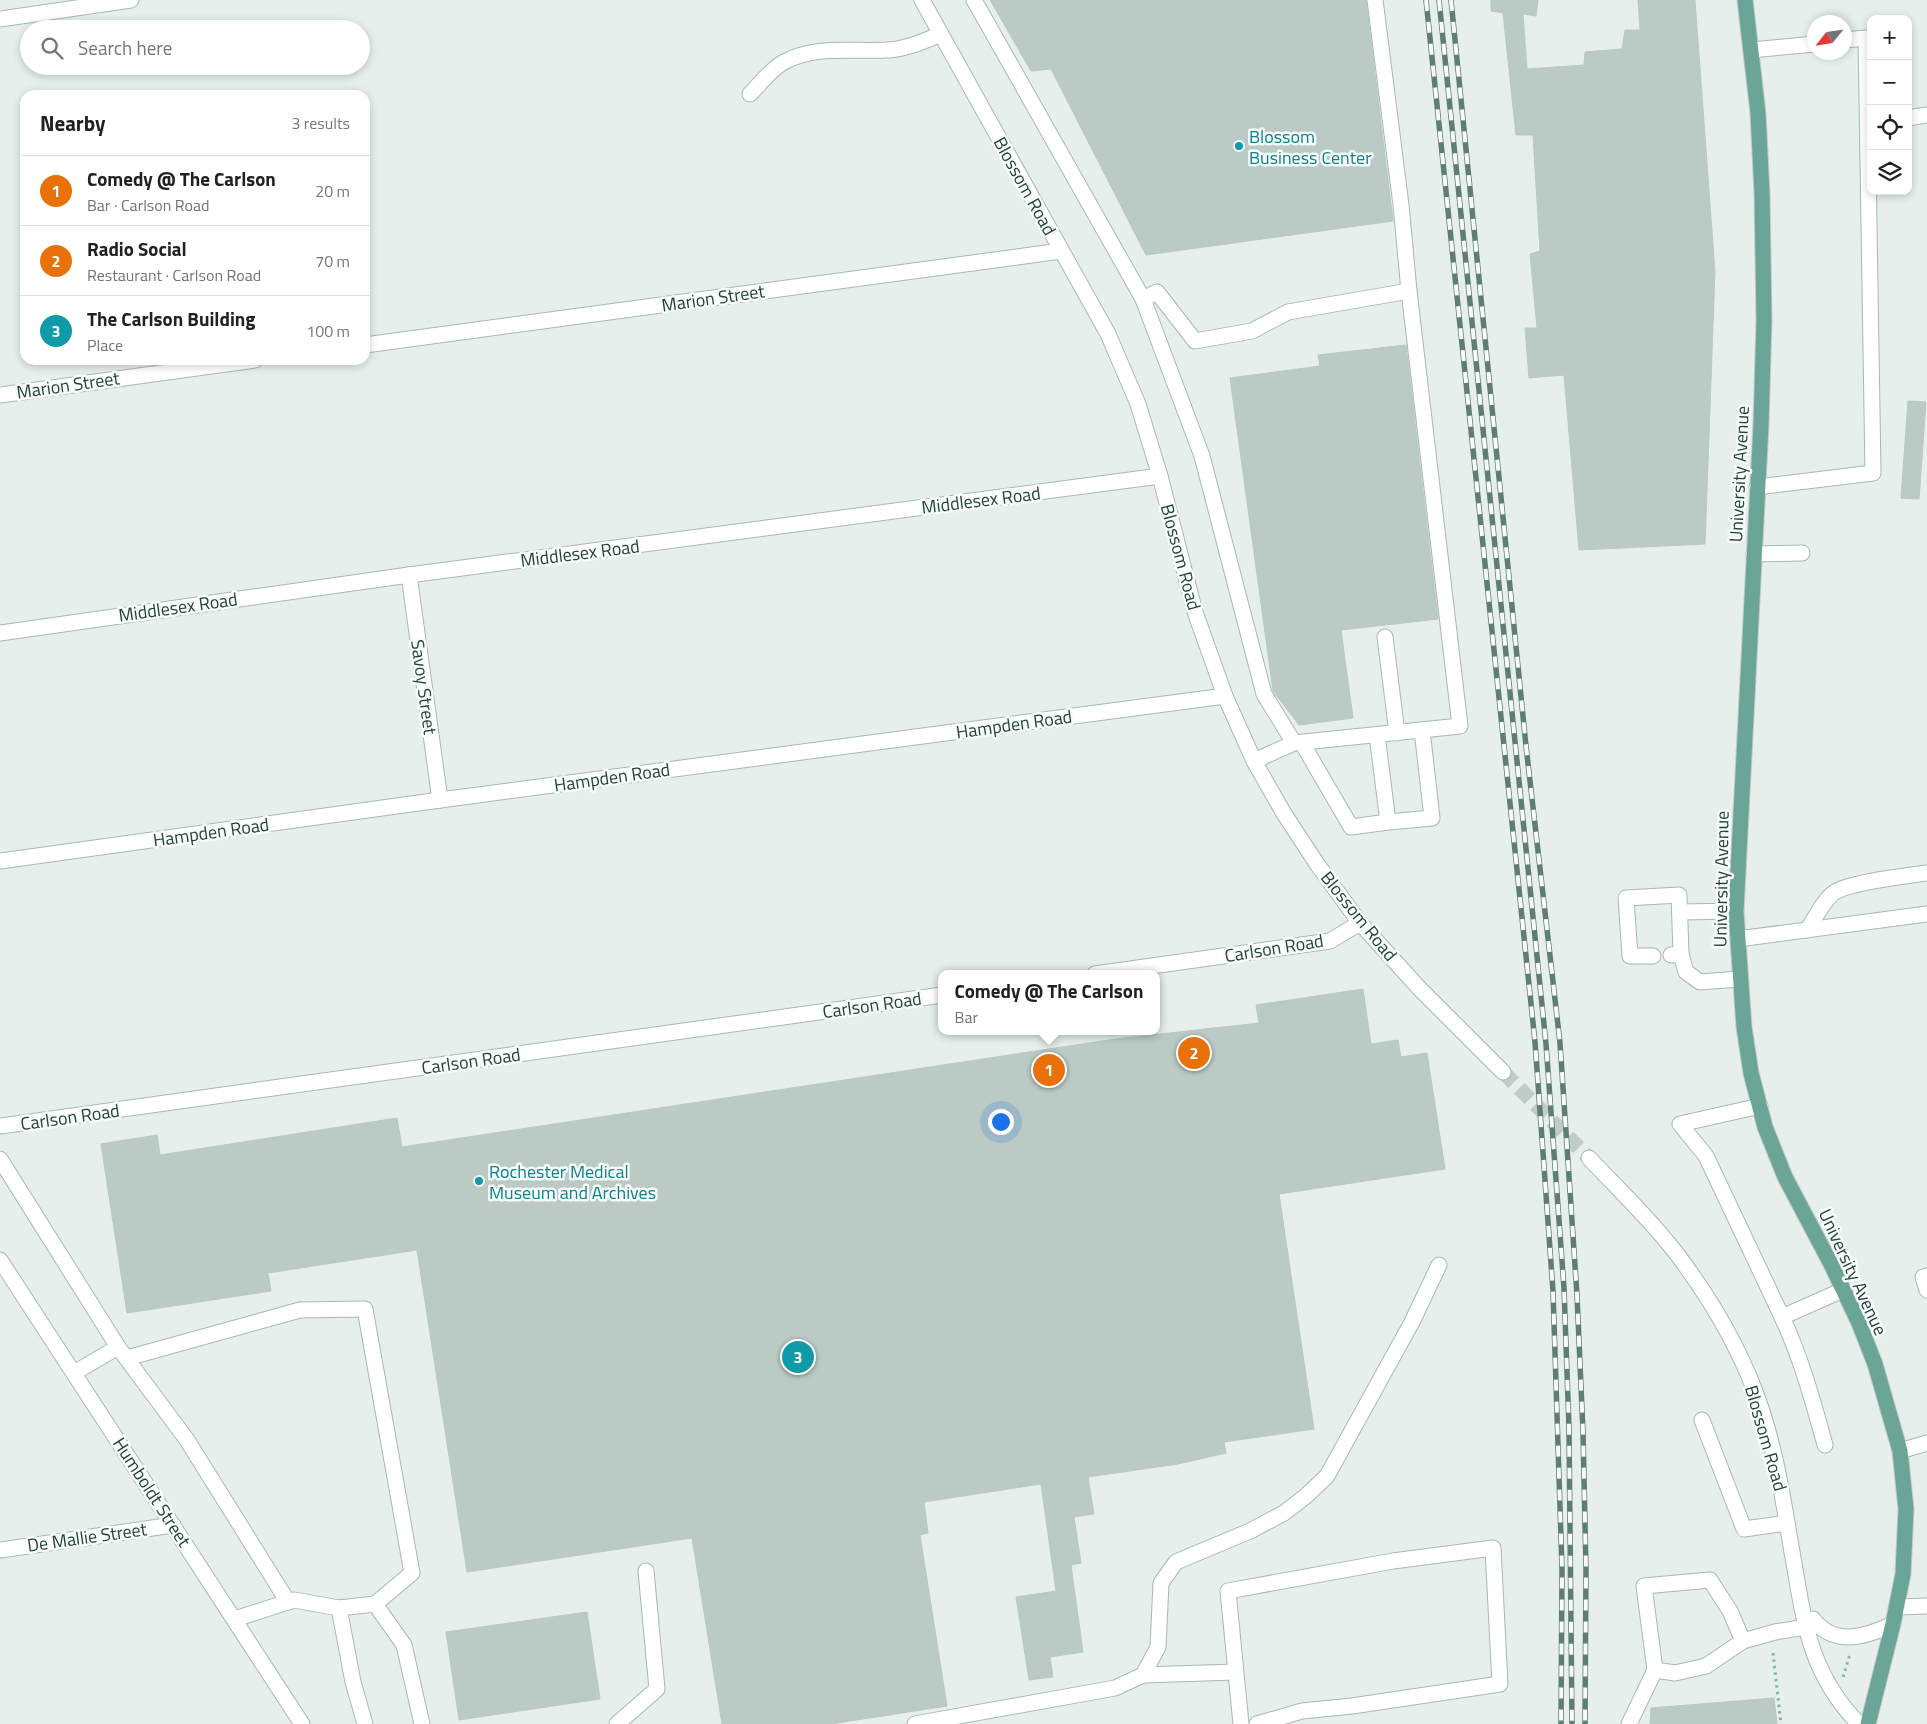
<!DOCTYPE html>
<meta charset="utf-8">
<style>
:root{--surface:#fff;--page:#f2f2f2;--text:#202124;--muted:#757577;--line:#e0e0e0;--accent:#db2777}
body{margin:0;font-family:"Titillium Web",sans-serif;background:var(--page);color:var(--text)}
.controls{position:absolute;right:15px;top:15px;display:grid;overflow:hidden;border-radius:10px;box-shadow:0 2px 8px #0003}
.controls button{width:45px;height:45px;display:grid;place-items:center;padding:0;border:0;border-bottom:1px solid var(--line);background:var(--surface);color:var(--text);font:25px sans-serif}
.compass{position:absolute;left:1807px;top:15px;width:45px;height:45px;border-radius:50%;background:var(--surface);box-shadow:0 2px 8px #0003;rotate:240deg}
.you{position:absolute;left:1000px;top:1121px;width:18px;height:18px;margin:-12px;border:4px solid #fff;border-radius:50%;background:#1a73e8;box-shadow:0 0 0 8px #1a73e833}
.badge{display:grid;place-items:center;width:32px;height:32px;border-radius:50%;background:var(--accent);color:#fff;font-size:16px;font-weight:700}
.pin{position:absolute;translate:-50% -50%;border:2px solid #fff;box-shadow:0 1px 5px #0006}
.popup{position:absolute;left:938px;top:970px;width:222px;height:65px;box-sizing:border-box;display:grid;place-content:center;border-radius:10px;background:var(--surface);filter:drop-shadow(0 1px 4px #0005);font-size:16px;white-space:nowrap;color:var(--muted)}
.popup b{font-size:19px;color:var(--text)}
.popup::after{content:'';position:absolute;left:50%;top:100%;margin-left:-10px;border:10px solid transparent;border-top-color:var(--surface)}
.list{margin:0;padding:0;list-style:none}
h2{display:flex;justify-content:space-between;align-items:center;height:65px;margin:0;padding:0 20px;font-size:21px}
h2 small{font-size:16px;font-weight:400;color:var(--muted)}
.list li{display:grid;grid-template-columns:32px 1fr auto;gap:15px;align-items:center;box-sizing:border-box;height:70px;padding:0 20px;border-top:1px solid var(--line)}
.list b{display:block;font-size:19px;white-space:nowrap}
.list p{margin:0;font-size:16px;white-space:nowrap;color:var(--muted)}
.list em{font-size:16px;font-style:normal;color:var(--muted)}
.icon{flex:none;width:28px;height:28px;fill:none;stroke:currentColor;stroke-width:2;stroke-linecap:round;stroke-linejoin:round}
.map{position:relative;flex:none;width:1927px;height:1724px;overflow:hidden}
.search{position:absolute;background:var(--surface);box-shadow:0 2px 8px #0003;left:20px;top:20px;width:350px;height:55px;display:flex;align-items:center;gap:12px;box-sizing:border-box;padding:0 18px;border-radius:28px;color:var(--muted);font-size:19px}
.panel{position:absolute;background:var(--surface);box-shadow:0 2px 8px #0003;left:20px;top:90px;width:350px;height:275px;border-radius:15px}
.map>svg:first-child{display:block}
.building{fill:#bbcac4;stroke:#b8c9c2}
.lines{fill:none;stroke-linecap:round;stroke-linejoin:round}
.minor-tunnel{stroke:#bfccc8;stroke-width:15;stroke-dasharray:15 8;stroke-linecap:butt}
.minor-casing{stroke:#a8b8b2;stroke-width:17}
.major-casing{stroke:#c2cac8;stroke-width:17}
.path{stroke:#86b3a5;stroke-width:3;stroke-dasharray:2.5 4;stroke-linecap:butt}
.minor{stroke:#fff;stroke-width:15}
.major{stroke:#6aa596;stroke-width:15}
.rail-casing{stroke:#5f7d75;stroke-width:5.5}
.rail{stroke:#f7fbf9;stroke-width:4;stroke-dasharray:11;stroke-linecap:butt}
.culture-dot{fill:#0f9aa8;stroke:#f7fbf9;stroke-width:2}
.labels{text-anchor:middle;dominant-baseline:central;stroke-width:5;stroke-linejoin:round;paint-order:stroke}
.culture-label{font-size:18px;fill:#0d838f;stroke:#f7fbf9;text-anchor:start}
.street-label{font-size:18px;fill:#24423a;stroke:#f7fbf9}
</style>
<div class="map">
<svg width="1927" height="1724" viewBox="0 0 1927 1724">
<rect width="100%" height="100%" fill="#e6efeb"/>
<g class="building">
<polygon points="990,0 1366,0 1393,221 1146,255 1051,69 1031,71"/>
<polygon points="1491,0 1538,0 1536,16 1523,14 1527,69 1584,65 1585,52 1622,49 1625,30 1640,30 1638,0 1695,0 1715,272 1705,544 1579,550 1564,375 1529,378 1525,328 1537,328 1530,254 1540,251 1533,135 1516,135 1503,13 1491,11"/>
<polygon points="1406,345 1438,619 1341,630 1353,718 1299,725 1273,691 1230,378 1320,366 1318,355"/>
<polygon points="1908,401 1926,402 1919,499 1901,498"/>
<polygon points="1363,989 1371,1044 1398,1040 1401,1057 1427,1053 1445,1169 1279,1194 1314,1429 1224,1442 1226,1453 1178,1464 1088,1477 1094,1514 1074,1517 1081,1563 1071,1565 1083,1652 1050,1657 1053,1677 1029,1680 1016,1597 1056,1591 1041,1484 924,1502 928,1533 920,1535 947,1706 831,1724 722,1724 692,1538 467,1572 417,1250 268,1273 271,1291 127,1313 101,1144 157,1135 160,1155 397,1118 402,1147 1115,1039 1259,1023 1256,1005"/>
<polygon points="587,1612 600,1699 459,1720 446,1632"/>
<polygon points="1774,1698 1777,1724 1650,1724 1651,1708"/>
</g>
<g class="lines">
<polyline class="minor-tunnel" points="1503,1072 1589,1158"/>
<g class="minor-casing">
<g id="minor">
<polyline points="922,0 1108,334 1138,404 1160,476 1195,612 1225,696 1254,761 1283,812 1317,864 1360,923 1419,988 1503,1072"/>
<polyline points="974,0 1143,299"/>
<polyline points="1375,0 1401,205 1409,291"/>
<polyline points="0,19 131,0"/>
<polyline points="1752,50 1814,44"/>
<path d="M750,94C760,84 771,69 784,62C815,45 851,52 886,50C904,50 924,41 941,34"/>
<polyline points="1908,118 1927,115"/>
<polyline points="365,345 1061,251"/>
<polyline points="0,395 255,360"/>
<polyline points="1757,487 1873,473 1866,38 1844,40"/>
<polyline points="1754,554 1802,553"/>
<polyline points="409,575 440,800"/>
<polyline points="0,633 409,575 1160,476"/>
<polyline points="1385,637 1397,733"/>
<polyline points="1377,735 1388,822 1432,818 1422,730"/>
<polyline points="1302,743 1351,827 1388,822"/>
<polyline points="1254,761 1294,743 1460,726 1409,291 1288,312 1252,331 1195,341 1157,292 1143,299 1202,456 1264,694 1294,743"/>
<polyline points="0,861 440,800 1225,696"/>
<polyline points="1680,912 1736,911"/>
<path d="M1807,930C1815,919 1823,900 1835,892C1850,882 1906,876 1927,873"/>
<polyline points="1738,939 1927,914"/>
<polyline points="1681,954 1686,972 1700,982 1740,979"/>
<polyline points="1653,956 1630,956 1626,898 1679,895 1681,954 1671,955"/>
<polyline points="1095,974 1330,941 1360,923"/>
<polyline points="1760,1106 1680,1124 1706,1156 1782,1317 1843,1290"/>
<polyline points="0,1126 942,995"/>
<path d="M1589,1158C1621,1192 1657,1226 1685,1265C1717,1309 1745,1359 1762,1411C1777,1457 1784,1505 1792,1552C1804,1619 1808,1672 1859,1724"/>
<polyline points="0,1159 118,1347"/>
<polyline points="0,1260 302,1724"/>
<polyline points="1927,1276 1923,1277 1927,1290"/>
<path d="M1782,1317C1801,1358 1813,1401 1825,1445"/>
<polyline points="127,1358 300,1310 365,1309 412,1573 375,1604 404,1645 422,1724"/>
<polyline points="74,1373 118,1347 187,1440 288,1602"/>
<polyline points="1702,1420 1744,1529 1787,1523"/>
<polyline points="1900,1451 1927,1443"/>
<polyline points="0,1550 173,1525"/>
<polyline points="1897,1607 1927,1606"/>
<polyline points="339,1608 375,1604"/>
<polyline points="235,1619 294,1600 339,1608 353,1682 365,1724"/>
<path d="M1813,1619C1834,1647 1866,1637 1893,1624"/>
<polyline points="1743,1641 1730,1611 1710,1580 1644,1586 1655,1670 1675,1673 1706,1666 1743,1641 1775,1632 1818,1625"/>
<polyline points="1143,1675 1235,1672"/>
<polyline points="617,1724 657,1689 646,1571"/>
<polyline points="915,1724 1115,1688 1143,1675 1158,1647 1161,1583 1176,1562 1250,1531 1284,1513 1306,1496 1327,1476 1412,1322 1439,1265"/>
<polyline points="1241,1724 1228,1591 1393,1561 1493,1548 1500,1684 1352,1706 1302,1711 1257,1724"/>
<polyline points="1629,1724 1655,1670"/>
</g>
</g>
<g class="major-casing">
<polyline id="major" points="1745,0 1758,113 1762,194 1764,320 1761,425 1736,911 1744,1027 1751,1073 1765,1127 1785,1177 1831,1264 1859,1323 1875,1364 1900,1451 1906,1509 1903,1574 1893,1624 1868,1724"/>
</g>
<g class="path">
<polyline points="1773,1653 1781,1724"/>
<polyline points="1843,1677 1850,1654"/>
</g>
<use href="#minor" class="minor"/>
<use href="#major" class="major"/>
<g class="rail-casing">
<g id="rail">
<polyline points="1426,0 1535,1042 1553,1291 1562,1569 1561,1724"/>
<polyline points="1439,0 1546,1044 1564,1288 1569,1428 1572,1724"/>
<polyline points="1451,0 1526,746 1560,1043 1577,1295 1583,1432 1586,1569 1585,1724"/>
</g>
</g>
<use href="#rail" class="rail"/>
</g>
<g class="culture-dot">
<circle cx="1239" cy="146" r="5"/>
<circle cx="479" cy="1181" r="5"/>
</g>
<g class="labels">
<g class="culture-label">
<text x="1249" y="136">Blossom<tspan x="1249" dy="21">Business Center</tspan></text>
<text x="489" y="1171">Rochester Medical<tspan x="489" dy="21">Museum and Archives</tspan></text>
</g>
<g class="street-label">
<text transform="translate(1025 186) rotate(61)">Blossom Road</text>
<text transform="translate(713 298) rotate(-8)">Marion Street</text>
<text transform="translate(68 385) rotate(-8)">Marion Street</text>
<text transform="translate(1739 474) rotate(-87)">University Avenue</text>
<text transform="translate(981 500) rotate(-7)">Middlesex Road</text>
<text transform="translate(580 553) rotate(-7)">Middlesex Road</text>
<text transform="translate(1181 557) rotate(75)">Blossom Road</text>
<text transform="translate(178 607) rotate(-8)">Middlesex Road</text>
<text transform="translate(424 687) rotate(82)">Savoy Street</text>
<text transform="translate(1014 724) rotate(-8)">Hampden Road</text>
<text transform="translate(612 777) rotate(-8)">Hampden Road</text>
<text transform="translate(211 832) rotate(-8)">Hampden Road</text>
<text transform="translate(1721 879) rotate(-89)">University Avenue</text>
<text transform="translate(1359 916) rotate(51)">Blossom Road</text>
<text transform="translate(1274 948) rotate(-9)">Carlson Road</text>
<text transform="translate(872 1005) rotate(-8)">Carlson Road</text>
<text transform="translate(471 1061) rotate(-8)">Carlson Road</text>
<text transform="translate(70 1117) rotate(-8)">Carlson Road</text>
<text transform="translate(1853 1272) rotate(65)">University Avenue</text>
<text transform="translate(1766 1438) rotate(74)">Blossom Road</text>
<text transform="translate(152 1492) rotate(57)">Humboldt Street</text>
<text transform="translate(87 1537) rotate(-8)">De Mallie Street</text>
</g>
</g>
</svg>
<div class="controls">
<button>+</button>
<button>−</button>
<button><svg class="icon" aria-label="locate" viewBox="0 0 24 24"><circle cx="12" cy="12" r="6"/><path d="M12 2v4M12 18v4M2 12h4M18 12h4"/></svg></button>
<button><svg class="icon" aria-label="layers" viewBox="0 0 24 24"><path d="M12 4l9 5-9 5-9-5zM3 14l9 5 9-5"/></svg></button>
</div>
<svg class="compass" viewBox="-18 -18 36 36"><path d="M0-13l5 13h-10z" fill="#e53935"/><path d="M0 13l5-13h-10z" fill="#757577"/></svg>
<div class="you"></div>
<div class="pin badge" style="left:1049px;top:1070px;background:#e8710a">1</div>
<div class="popup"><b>Comedy @ The Carlson</b>Bar</div>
<div class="pin badge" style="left:1194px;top:1053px;background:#e8710a">2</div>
<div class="pin badge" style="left:798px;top:1357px;background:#0f9aa8">3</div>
<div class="search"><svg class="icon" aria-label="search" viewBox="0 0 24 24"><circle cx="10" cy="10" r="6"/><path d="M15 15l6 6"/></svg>Search here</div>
<section class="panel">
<h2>Nearby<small>3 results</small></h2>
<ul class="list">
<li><span class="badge" style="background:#e8710a">1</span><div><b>Comedy @ The Carlson</b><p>Bar · Carlson Road</p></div><em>20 m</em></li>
<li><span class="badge" style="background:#e8710a">2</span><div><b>Radio Social</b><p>Restaurant · Carlson Road</p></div><em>70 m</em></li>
<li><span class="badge" style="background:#0f9aa8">3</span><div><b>The Carlson Building</b><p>Place</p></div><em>100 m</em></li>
</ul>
</section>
</div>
